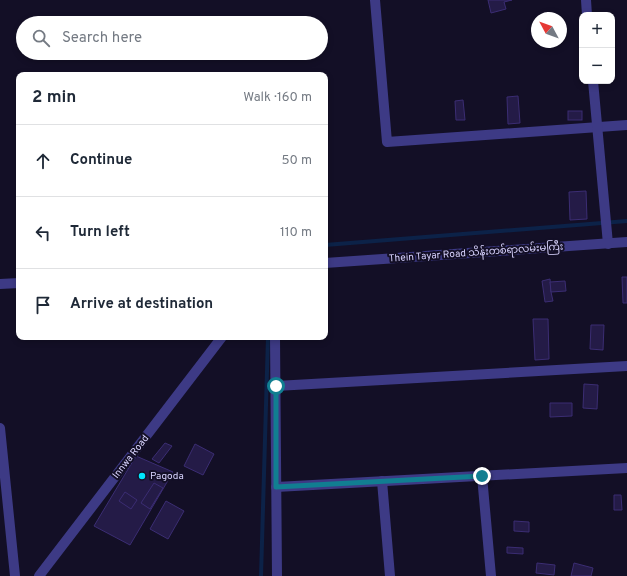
<!DOCTYPE html>
<meta charset="utf-8">
<style>
:root{--surface:#fff;--page:#f6f6f7;--text:#1f2937;--muted:#747a83;--line:#e0e1e3}
body{margin:0;font-family:Overpass,"Noto Sans Myanmar",sans-serif;background:var(--page);color:var(--text)}
.controls{position:absolute;right:12px;top:12px;display:grid;overflow:hidden;border-radius:8px;box-shadow:0 2px 6px #0003}
.controls button{width:36px;height:36px;display:grid;place-items:center;padding:0;border:0;border-bottom:1px solid var(--line);background:var(--surface);color:var(--text);font:20px sans-serif}
.compass{position:absolute;left:531px;top:12px;width:36px;height:36px;border-radius:50%;background:var(--surface);box-shadow:0 2px 6px #0003;rotate:311deg}
.stop{position:absolute;width:12px;height:12px;margin:-9px;border:3px solid #117e91;border-radius:50%;background:#fff}
.stop.end{background:#117e91;border-color:#fff;box-shadow:0 1px 4px #0008}
.list{margin:0;padding:0;list-style:none}
h2{display:flex;justify-content:space-between;align-items:center;height:52px;margin:0;padding:0 16px;font-size:17px}
h2 small{font-size:13px;font-weight:400;color:var(--muted)}
.list li{display:grid;grid-template-columns:26px 1fr auto;gap:12px;align-items:center;box-sizing:border-box;height:72px;padding:0 16px;border-top:1px solid var(--line)}
.list b{display:block;font-size:15px;white-space:nowrap}
.list em{font-size:13px;font-style:normal;color:var(--muted)}
.icon{flex:none;width:22px;height:22px;fill:none;stroke:currentColor;stroke-width:2;stroke-linecap:round;stroke-linejoin:round}
.map{position:relative;flex:none;width:627px;height:576px;overflow:hidden}
.search{position:absolute;background:var(--surface);box-shadow:0 2px 6px #0003;left:16px;top:16px;width:312px;height:44px;display:flex;align-items:center;gap:10px;box-sizing:border-box;padding:0 14px;border-radius:22px;color:var(--muted);font-size:15px}
.panel{position:absolute;background:var(--surface);box-shadow:0 2px 6px #0003;left:16px;top:72px;width:312px;height:268px;border-radius:8px}
.map>svg:first-child{display:block}
.lines{fill:none;stroke-linecap:round;stroke-linejoin:round}
.stream{stroke:#0c2248;stroke-width:4}
.building{fill:#241b47;stroke:#3b2d73}
.street{stroke:#3d3a85;stroke-width:10}
.route{stroke:#117e91;stroke-width:5}
.poi-dot{fill:#00e5ff;stroke:#130f26;stroke-width:1.5}
.labels{text-anchor:middle;dominant-baseline:central;stroke-width:4;stroke-linejoin:round;paint-order:stroke}
.street-label{font-size:10px;fill:#d9d4ff;stroke:#130f26}
.poi-label{font-size:10px;fill:#d9d4ff;stroke:#130f26;text-anchor:start}
</style>
<div class="map">
<svg width="627" height="576" viewBox="0 0 627 576">
<rect width="100%" height="100%" fill="#130f26"/>
<g class="lines">
<g class="stream">
<polyline points="325,245 627,221"/>
<polyline points="261,576 268,337"/>
</g>
</g>
<g class="building">
<polygon points="488,0 512,0 504,2 506,9 491,13"/>
<polygon points="518,96 520,123 508,124 507,97"/>
<polygon points="463,100 465,120 456,120 455,101"/>
<rect x="568" y="111" width="14" height="9"/>
<polygon points="586,191 587,219 570,220 569,192"/>
<polygon points="622,277 627,277 627,303 623,303"/>
<polygon points="550,279 551,292 553,301 545,302 542,281"/>
<polygon points="565,281 566,291 551,292 550,282"/>
<polygon points="533,319 548,319 549,359 535,360"/>
<polygon points="591,325 604,325 603,350 590,349"/>
<polygon points="584,384 598,385 597,409 583,408"/>
<polygon points="550,403 572,403 572,416 550,417"/>
<polygon points="165,443 172,446 159,463 152,459"/>
<polygon points="195,444 214,454 203,475 184,466"/>
<polygon points="136,456 173,472 130,545 94,526"/>
<polygon points="154,483 163,488 150,509 141,503"/>
<polygon points="125,492 137,500 131,509 119,501"/>
<polygon points="614,495 621,495 622,510 614,510"/>
<polygon points="166,501 184,511 168,539 150,529"/>
<polygon points="514,521 529,522 529,532 514,531"/>
<polygon points="507,547 523,548 523,554 507,553"/>
<polygon points="537,563 555,565 554,575 536,573"/>
<polygon points="574,563 593,568 591,576 571,576"/>
</g>
<g class="lines">
<g class="street">
<polyline points="375,0 387,142 627,125"/>
<polyline points="586,0 587,15"/>
<polyline points="593,81 608,244"/>
<polyline points="325,263 627,242"/>
<polyline points="0,284 19,283"/>
<polyline points="275,337 277,576"/>
<polyline points="276,386 627,366"/>
<polyline points="0,428 15,576"/>
<polyline points="482,476 491,576"/>
<polyline points="382,481 390,576"/>
<polyline points="276,487 627,468"/>
<polyline points="39,576 222,337"/>
</g>
</g>
<g class="lines">
<polyline class="route" points="276,386 276,487 482,476"/>
</g>
<circle class="poi-dot" cx="142" cy="476" r="4"/>
<g class="labels">
<g class="street-label">
<text transform="translate(476 253) rotate(-4)">Thein Tayar Road သိန်းတစ်ရာလမ်းမကြီး</text>
<text transform="translate(131 457) rotate(-52)">Innwa Road</text>
</g>
<g class="poi-label">
<text x="150" y="476">Pagoda</text>
</g>
</g>
</svg>
<div class="controls">
<button>+</button>
<button>−</button>
</div>
<svg class="compass" viewBox="-18 -18 36 36"><path d="M0-13l5 13h-10z" fill="#e53935"/><path d="M0 13l5-13h-10z" fill="#747a83"/></svg>
<div class="stop" style="left:276px;top:386px"></div>
<div class="stop end" style="left:482px;top:476px"></div>
<div class="search"><svg class="icon" aria-label="search" viewBox="0 0 24 24"><circle cx="10" cy="10" r="6"/><path d="M15 15l6 6"/></svg>Search here</div>
<section class="panel">
<h2>2 min<small>Walk · 160 m</small></h2>
<ul class="list">
<li><svg class="icon" aria-label="ahead" viewBox="0 0 24 24"><path d="M12 20V5M6 11l6-6 6 6"/></svg><div><b>Continue</b></div><em>50 m</em></li>
<li><svg class="icon" aria-label="left" viewBox="0 0 24 24"><path d="M17 20v-9H6M10 6l-5 5 5 5"/></svg><div><b>Turn left</b></div><em>110 m</em></li>
<li><svg class="icon" aria-label="arrive" viewBox="0 0 24 24"><path d="M6 21V4h12l-3 4 3 4H6"/></svg><div><b>Arrive at destination</b></div></li>
</ul>
</section>
</div>
